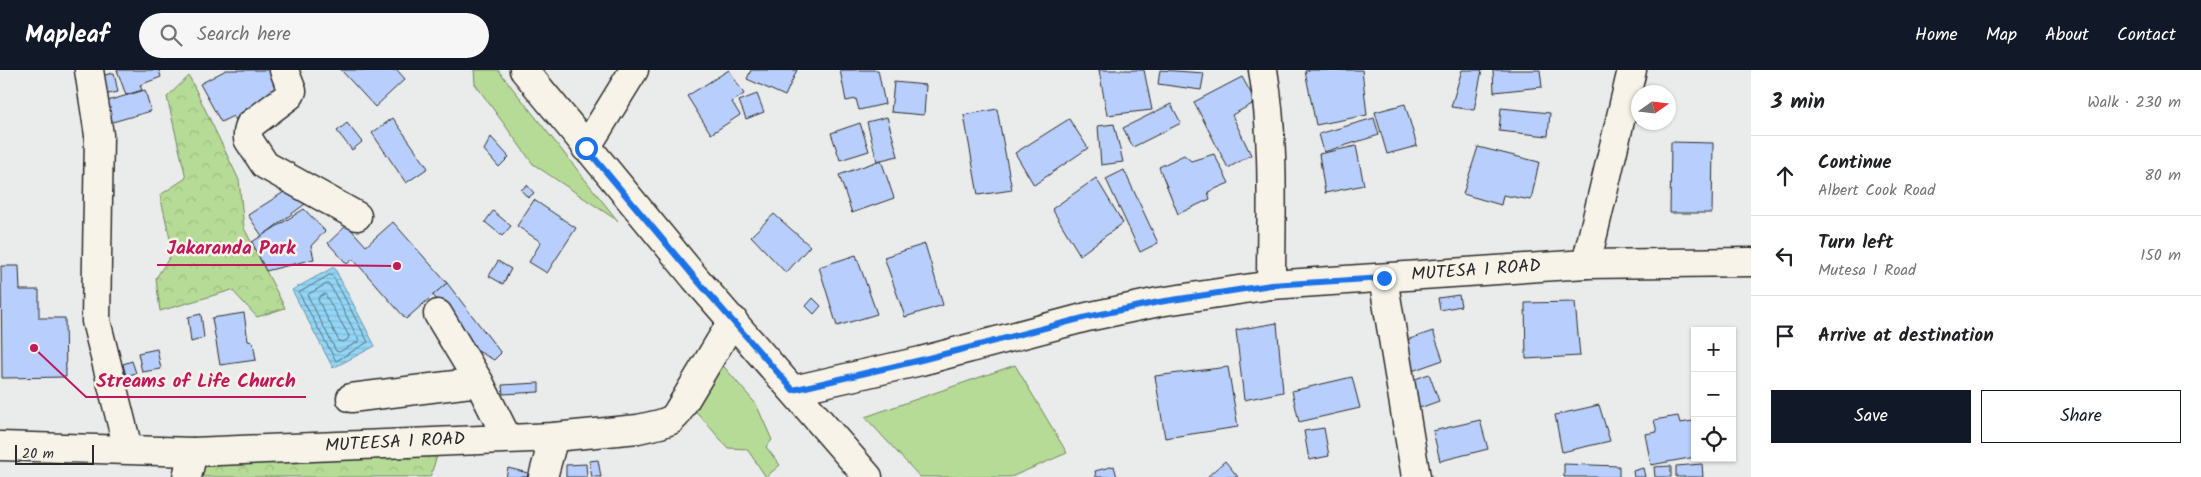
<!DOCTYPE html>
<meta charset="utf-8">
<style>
:root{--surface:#fff;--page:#f6f6f6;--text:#202124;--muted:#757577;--line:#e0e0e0;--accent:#111827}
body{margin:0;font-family:Kalam,sans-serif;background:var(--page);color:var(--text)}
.controls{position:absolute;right:15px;bottom:15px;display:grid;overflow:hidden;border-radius:0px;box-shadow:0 1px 4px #0004}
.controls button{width:45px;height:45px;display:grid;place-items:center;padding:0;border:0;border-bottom:1px solid var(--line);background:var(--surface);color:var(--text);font:25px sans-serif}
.compass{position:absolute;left:1631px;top:15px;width:45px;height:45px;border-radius:50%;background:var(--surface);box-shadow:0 1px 4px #0004;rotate:76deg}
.scale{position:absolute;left:15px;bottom:12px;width:79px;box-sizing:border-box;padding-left:5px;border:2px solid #2b2b2b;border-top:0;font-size:14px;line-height:18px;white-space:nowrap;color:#2b2b2b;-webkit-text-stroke:4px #f7f3e8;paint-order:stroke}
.stop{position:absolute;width:15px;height:15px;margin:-11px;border:4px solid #1a73e8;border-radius:50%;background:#fff}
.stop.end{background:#1a73e8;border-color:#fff;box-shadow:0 1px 5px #0008}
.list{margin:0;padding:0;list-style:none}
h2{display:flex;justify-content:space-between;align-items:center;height:65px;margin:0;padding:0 20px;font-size:21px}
h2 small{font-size:16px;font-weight:400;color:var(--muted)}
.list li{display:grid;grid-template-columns:32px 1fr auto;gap:15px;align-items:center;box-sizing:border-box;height:80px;padding:0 20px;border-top:1px solid var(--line)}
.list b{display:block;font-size:19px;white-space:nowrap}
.list p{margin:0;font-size:16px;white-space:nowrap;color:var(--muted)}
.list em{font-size:16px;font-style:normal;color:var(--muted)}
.actions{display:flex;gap:10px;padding:15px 20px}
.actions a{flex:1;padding:11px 0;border:1px solid var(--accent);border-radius:0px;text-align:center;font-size:18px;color:var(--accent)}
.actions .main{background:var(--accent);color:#fff}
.icon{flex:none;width:28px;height:28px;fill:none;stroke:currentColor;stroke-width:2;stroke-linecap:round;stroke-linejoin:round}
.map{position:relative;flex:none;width:1751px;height:407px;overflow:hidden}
header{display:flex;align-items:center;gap:30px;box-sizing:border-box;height:70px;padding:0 25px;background:var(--accent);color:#fff}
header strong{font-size:24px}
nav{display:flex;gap:28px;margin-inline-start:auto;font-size:18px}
.search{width:350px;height:45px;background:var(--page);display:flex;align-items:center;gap:12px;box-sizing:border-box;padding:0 18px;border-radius:28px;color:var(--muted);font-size:19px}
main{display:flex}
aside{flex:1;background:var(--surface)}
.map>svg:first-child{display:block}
.green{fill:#b6db96;stroke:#708360}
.forest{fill:url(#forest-crowns);stroke:#708360}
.water{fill:url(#water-rules);stroke:#6a92a5}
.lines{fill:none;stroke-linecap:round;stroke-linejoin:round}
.shore{stroke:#556f7c;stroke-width:1}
.building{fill:#b8cffd;stroke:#2b2b2b}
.minor-casing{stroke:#2b2b2b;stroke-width:31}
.major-casing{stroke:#2b2b2b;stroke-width:31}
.minor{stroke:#f7f3e8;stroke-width:28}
.major{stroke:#f7f3e8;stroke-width:28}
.route{stroke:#1a73e8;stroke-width:6}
.labels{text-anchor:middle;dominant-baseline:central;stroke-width:5;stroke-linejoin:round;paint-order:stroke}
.street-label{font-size:18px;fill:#2b2b2b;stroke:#f7f3e8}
.leader{fill:none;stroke:#c2185b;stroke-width:2}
.callout-dot{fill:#c2185b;stroke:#f7f3e8;stroke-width:2}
.callout-label{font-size:19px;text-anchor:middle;font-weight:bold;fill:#c2185b;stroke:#f7f3e8;stroke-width:5;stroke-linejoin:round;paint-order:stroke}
</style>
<header>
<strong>Mapleaf</strong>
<div class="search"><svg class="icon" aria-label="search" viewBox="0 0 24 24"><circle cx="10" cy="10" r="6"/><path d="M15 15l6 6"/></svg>Search here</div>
<nav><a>Home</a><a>Map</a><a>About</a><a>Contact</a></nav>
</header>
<main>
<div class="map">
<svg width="1751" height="407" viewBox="0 0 1751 407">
<defs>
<pattern id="forest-crowns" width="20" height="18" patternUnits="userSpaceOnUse" patternTransform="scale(1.25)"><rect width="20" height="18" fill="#b6db96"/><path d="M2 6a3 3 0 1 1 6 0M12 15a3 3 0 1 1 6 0" fill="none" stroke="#9dbc81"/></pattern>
<pattern id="water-rules" width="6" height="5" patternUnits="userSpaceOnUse" patternTransform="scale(1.25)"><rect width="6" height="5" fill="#94d6f6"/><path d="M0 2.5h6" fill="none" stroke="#80b8d3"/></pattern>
</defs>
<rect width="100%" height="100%" fill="#eaecec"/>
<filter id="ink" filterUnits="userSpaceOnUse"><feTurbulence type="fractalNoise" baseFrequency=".02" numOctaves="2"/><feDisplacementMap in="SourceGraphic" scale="10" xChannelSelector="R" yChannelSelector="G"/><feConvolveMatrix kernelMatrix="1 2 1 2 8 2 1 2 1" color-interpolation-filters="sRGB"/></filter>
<g filter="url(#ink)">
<g class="green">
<polygon points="474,0 498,0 618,151 533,94 475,14"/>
<polygon points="720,292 756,334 772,370 766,377 780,395 766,407 747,379 728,378 693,338"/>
<polygon points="1015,295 1067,383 1011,407 920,407 865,347"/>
</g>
<g class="forest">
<polygon points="189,6 239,110 244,158 285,238 257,247 232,220 160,241 156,208 173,182 160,125 186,108 167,27"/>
<polygon points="439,380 430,407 195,407 198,391"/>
</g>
<polygon class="water" points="334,197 375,276 333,298 292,220"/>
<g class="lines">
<g class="shore">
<polygon points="330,205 333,206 368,272 336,291 299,223"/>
<polygon points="327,214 330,215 359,270 358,272 339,282 336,281 308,226 309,224"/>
<polygon points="325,224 349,266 348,269 343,272 339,271 318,230 319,227"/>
</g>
</g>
<g class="building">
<polygon points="117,0 159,0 161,7 140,15 142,20 126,25"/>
<polygon points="226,0 274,0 284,19 271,31 236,50 233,46 221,52 200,14"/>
<polygon points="341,0 397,0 405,9 375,37"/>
<polygon points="729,0 744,24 732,32 740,45 711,64 687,26"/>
<polygon points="751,0 797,0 785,26 747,9"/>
<polygon points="840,0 878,0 885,34 859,40 856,29 846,31"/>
<polygon points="1099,0 1144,0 1152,40 1107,45"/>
<polygon points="1160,0 1204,3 1201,20 1158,14"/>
<polygon points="1311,0 1362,0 1367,45 1316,55 1305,1"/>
<polygon points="1462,0 1482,0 1474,40 1451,37"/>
<polygon points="1493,0 1540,0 1542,17 1494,22"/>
<polygon points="114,3 118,22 104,25 100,6"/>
<polygon points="1242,7 1256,32 1232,45 1251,85 1228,98 1194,32"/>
<polygon points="894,12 926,15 924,45 891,42"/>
<polygon points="145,20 151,41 109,53 104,32"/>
<polygon points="757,24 764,42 746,49 739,31"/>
<polygon points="1171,34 1181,53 1133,77 1123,58"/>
<polygon points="1405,34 1417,76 1387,84 1375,42"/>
<polygon points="1501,38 1550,43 1548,66 1499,61"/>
<polygon points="997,39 1012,120 978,125 964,45"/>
<polygon points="887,47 898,86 877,91 867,52"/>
<polygon points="393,48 428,98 406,113 372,63"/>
<polygon points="1374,48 1379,65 1324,82 1319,64"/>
<polygon points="1069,49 1088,78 1034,115 1015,83"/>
<polygon points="347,53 362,72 352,80 337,61"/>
<polygon points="860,53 869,81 840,90 831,63"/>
<polygon points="1114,54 1123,92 1101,95 1098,56"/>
<polygon points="491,67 509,87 499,97 484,80"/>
<polygon points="1671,72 1713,73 1712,143 1670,143"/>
<polygon points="1356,76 1364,115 1325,123 1319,84"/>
<polygon points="1478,77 1539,92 1531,130 1503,125 1501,135 1463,124"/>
<polygon points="1214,84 1229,113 1208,122 1210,129 1178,144 1159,97 1184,85 1191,91"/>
<polygon points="881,90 894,128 852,143 839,105"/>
<polygon points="1124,100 1158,173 1140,182 1106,109"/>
<polygon points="1096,108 1123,153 1080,185 1052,139"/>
<polygon points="295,115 305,134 262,166 248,145"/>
<polygon points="527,115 534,123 528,128 521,120"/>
<polygon points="534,130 576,158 547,203 529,192 541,172 517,156"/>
<polygon points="304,139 325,161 311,176 314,189 266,201 252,172"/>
<polygon points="493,141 511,156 502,166 485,152"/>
<polygon points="774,144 810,176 786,203 751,166"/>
<polygon points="393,152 447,213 406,249 353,189 347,194 328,173 347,155 366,176"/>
<polygon points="925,174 943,235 905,247 884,187"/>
<polygon points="856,185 877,244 837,256 819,197"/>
<polygon points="498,191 511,199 503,214 489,206"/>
<polygon points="1,196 19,196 20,220 39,220 39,248 65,248 66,307 2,308"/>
<polygon points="447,213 501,283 494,290 476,280 433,225"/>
<polygon points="1459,225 1461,236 1440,240 1438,228"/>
<polygon points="813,228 821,236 814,244 806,236"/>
<polygon points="1575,232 1580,286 1526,289 1525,233"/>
<polygon points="244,243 248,271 253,272 256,290 220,295 212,248"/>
<polygon points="201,244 204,268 191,272 188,247"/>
<polygon points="1277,253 1283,322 1244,330 1236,260"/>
<polygon points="1433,261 1443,290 1409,302 1398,273"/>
<polygon points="157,279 161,299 142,302 138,283"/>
<polygon points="132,291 136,303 126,306 123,294"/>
<polygon points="1228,297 1238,357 1165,368 1155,306"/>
<polygon points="1429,304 1439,331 1417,339 1407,312"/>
<polygon points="1352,307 1360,338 1299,352 1292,321"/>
<polygon points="539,313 539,322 503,324 502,315"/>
<polygon points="1599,335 1610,371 1562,382 1555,345"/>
<polygon points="1678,346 1680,353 1693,351 1695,354 1695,387 1651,395 1645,364 1657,362 1654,350"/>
<polygon points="1480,350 1488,379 1440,391 1433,361"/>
<polygon points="1324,358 1329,386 1309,390 1304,361"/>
<polygon points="598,390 601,407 592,407 589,391"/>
<polygon points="1225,391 1238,407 1207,407"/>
<polygon points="586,394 587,407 566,407 566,395"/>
<polygon points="1564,394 1619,396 1619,407 1564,407"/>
<polygon points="1702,394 1703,407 1676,407 1676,396"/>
<polygon points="1114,396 1117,407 1096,407 1095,401"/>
<polygon points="1671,396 1671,407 1655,407 1654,397"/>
<polygon points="508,398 528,403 527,407 506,407"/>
<polygon points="1643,398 1645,407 1634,407 1633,401"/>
</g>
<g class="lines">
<g class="minor-casing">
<g id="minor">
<polyline points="89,0 99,65 96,251 128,379"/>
<polyline points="284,0 292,21 290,25 250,55 248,63 248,69 265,95 357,146"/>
<path d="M1263,0C1275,71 1271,144 1271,215"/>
<polyline points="586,78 634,0"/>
<polyline points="1586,194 1632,0"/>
<polyline points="1383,208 1416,407"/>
<polyline points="438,244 479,312 507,368"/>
<polyline points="793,320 921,291 1087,247 1159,232 1271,215 1586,194 1751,192"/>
<polyline points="351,328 479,312"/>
<polyline points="0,376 193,382 554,367 638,359 660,354 671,350 676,345 733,250"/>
<polyline points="187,407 193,382"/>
<polyline points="543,407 554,367"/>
</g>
</g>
<g class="major-casing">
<polyline id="major" points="524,0 695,208 868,407"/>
</g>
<use href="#minor" class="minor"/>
<use href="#major" class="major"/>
</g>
</g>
<g class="lines" filter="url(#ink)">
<polyline class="route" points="586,78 695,208 793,320 921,290 1087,247 1159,232 1271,215 1384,208"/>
</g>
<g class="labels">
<g class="street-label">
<text transform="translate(1476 201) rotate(-4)">MUTESA 1 ROAD</text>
<text transform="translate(395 373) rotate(-3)">MUTEESA 1 ROAD</text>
</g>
</g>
<path class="leader" d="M397 196L306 195H157M34 278L86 327H306"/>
<g class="callout-dot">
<circle cx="397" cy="196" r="5"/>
<circle cx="34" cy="278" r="5"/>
</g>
<g class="callout-label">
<text x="231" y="184">Jakaranda Park</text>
<text x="196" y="317">Streams of Life Church</text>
</g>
</svg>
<div class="controls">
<button>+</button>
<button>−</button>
<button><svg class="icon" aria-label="locate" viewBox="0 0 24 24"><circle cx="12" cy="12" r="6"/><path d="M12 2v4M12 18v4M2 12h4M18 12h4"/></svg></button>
</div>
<svg class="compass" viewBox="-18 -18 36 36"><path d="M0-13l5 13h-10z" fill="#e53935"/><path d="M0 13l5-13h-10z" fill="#757577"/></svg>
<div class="scale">20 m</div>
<div class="stop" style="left:586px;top:78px"></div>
<div class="stop end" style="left:1384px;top:208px"></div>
</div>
<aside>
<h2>3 min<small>Walk · 230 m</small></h2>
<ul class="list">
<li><svg class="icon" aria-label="ahead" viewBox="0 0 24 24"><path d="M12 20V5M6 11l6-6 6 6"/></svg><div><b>Continue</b><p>Albert Cook Road</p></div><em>80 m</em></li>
<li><svg class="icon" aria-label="left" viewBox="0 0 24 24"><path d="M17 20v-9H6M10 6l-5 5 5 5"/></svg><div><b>Turn left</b><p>Mutesa 1 Road</p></div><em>150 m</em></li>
<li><svg class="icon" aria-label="arrive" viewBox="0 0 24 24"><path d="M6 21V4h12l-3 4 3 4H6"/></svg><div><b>Arrive at destination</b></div></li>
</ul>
<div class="actions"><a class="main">Save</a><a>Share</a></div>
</aside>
</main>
